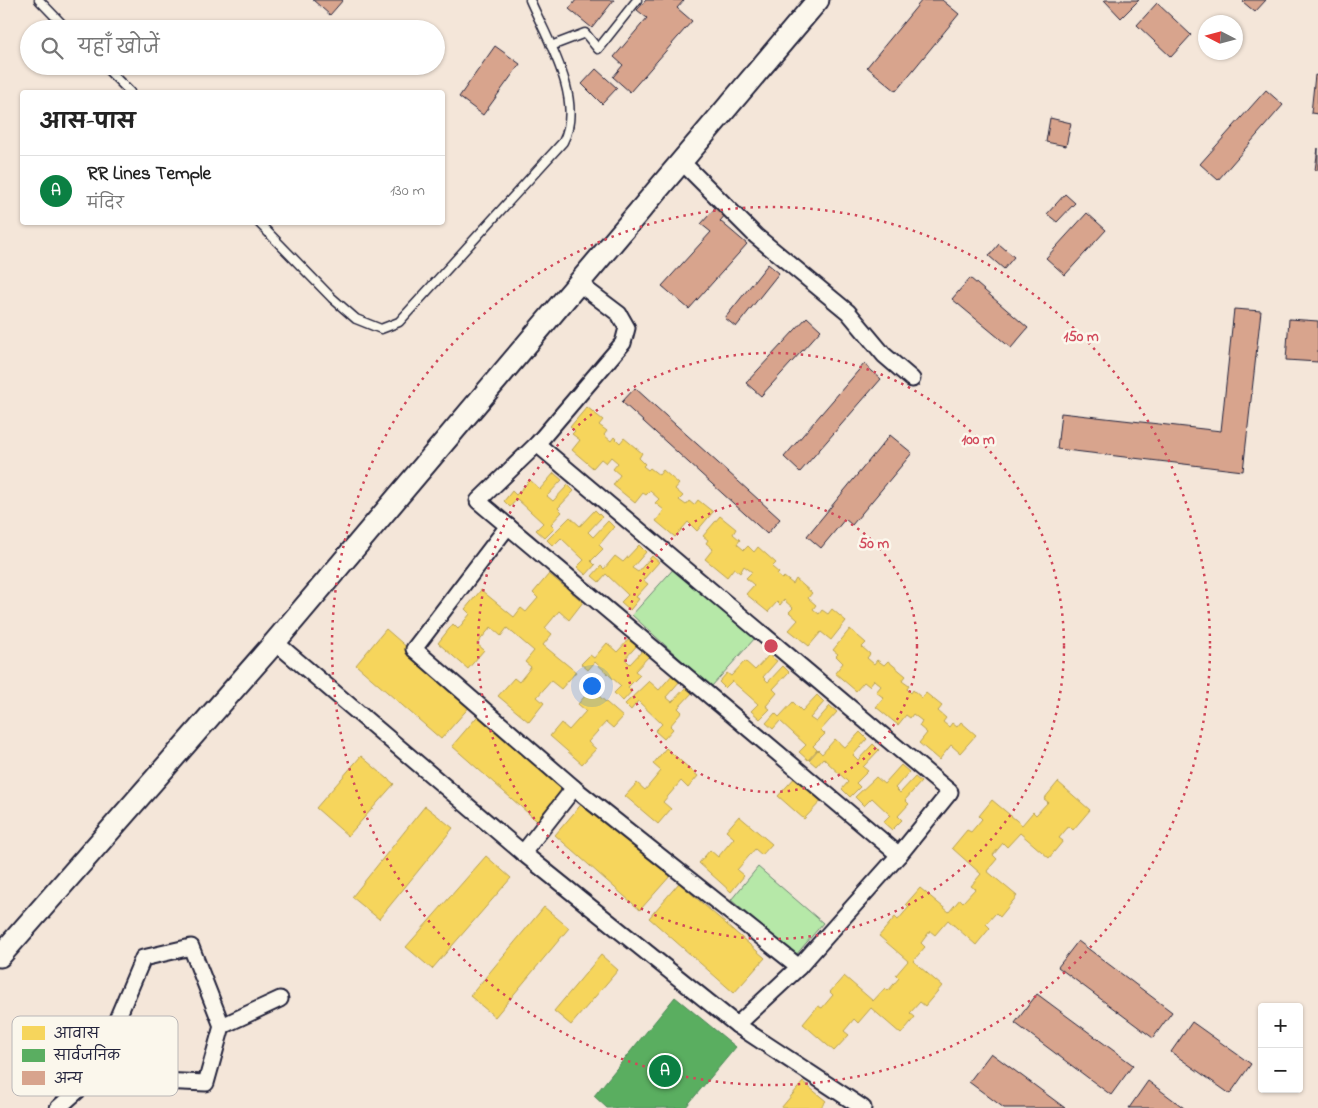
<!DOCTYPE html>
<html lang="hi">
<meta charset="utf-8">
<style>
:root{--surface:#fff;--page:#f2f2f2;--text:#222;--muted:#767676;--line:#e0e0e0;--accent:#0b8043}
body{margin:0;font-family:"Indie Flower","Playpen Sans Deva",sans-serif;background:var(--page);color:var(--text)}
.controls{position:absolute;right:15px;bottom:15px;display:grid;overflow:hidden;border-radius:5px;box-shadow:0 1px 4px #0004}
.controls button{width:45px;height:45px;display:grid;place-items:center;padding:0;border:0;border-bottom:1px solid var(--line);background:var(--surface);color:var(--text);font:25px sans-serif}
.compass{position:absolute;left:1198px;top:15px;width:45px;height:45px;border-radius:50%;background:var(--surface);box-shadow:0 1px 4px #0004;rotate:276deg}
.you{position:absolute;left:591px;top:685px;width:18px;height:18px;margin:-12px;border:4px solid #fff;border-radius:50%;background:#1a73e8;box-shadow:0 0 0 8px #1a73e833}
.badge{display:grid;place-items:center;width:32px;height:32px;border-radius:50%;background:var(--accent);color:#fff;font-size:16px;font-weight:700}
.pin{position:absolute;translate:-50% -50%;border:2px solid #fff;box-shadow:0 1px 5px #0006}
.list{margin:0;padding:0;list-style:none}
h2{display:flex;justify-content:space-between;align-items:center;height:65px;margin:0;padding:0 20px;font-size:21px}
h2 small{font-size:16px;font-weight:400;color:var(--muted)}
.list li{display:grid;grid-template-columns:32px 1fr auto;gap:15px;align-items:center;box-sizing:border-box;height:70px;padding:0 20px;border-top:1px solid var(--line)}
.list b{display:block;font-size:19px;white-space:nowrap}
.list p{margin:0;font-size:16px;white-space:nowrap;color:var(--muted)}
.list em{font-size:16px;font-style:normal;color:var(--muted)}
.icon{flex:none;width:28px;height:28px;fill:none;stroke:currentColor;stroke-width:2;stroke-linecap:round;stroke-linejoin:round}
.map{position:relative;flex:none;width:1318px;height:1108px;overflow:hidden}
.search{position:absolute;background:var(--surface);box-shadow:0 1px 4px #0004;left:20px;top:20px;width:425px;height:55px;display:flex;align-items:center;gap:12px;box-sizing:border-box;padding:0 18px;border-radius:28px;color:var(--muted);font-size:19px}
.panel{position:absolute;background:var(--surface);box-shadow:0 1px 4px #0004;left:20px;top:90px;width:425px;height:135px;border-radius:5px}
.map>svg:first-child{display:block}
.green{fill:#b6e8a8;stroke:#6c8572}
.homes{fill:#f6d55c;stroke:#b69f52}
.public{fill:#5aae61;stroke:#498456}
.building{fill:#d8a48d;stroke:#22223b}
.lines{fill:none;stroke-linecap:round;stroke-linejoin:round}
.lane-casing{stroke:#22223b;stroke-width:11}
.street-casing{stroke:#22223b;stroke-width:19}
.secondary-casing{stroke:#22223b;stroke-width:25}
.lane{stroke:#fbf7ec;stroke-width:8}
.street{stroke:#fbf7ec;stroke-width:15}
.secondary{stroke:#fbf7ec;stroke-width:21}
.ring{fill:none;stroke:#d1495b;stroke-width:2.5;stroke-dasharray:2.5 5}
.key{fill:#fbf7ec;stroke:#bab7b7;stroke-width:1}
.key-label{font-size:14px;fill:#22223b}
.centre{fill:#d1495b;stroke:#fbf7ec;stroke-width:2.5}
.ring-label{font-size:15px;text-anchor:middle;font-weight:bold;fill:#d1495b;stroke:#fbf7ec;stroke-width:5;stroke-linejoin:round;paint-order:stroke}
</style>
<div class="map">
<svg width="1318" height="1108" viewBox="0 0 1318 1108">
<rect width="100%" height="100%" fill="#f4e6d9"/>
<filter id="ink" filterUnits="userSpaceOnUse"><feTurbulence type="fractalNoise" baseFrequency=".02" numOctaves="2"/><feDisplacementMap in="SourceGraphic" scale="10" xChannelSelector="R" yChannelSelector="G"/><feConvolveMatrix kernelMatrix="1 2 1 2 8 2 1 2 1" color-interpolation-filters="sRGB"/></filter>
<g filter="url(#ink)">
<g class="green">
<polygon points="677,565 756,637 711,687 632,615"/>
<polygon points="758,867 823,923 796,955 731,900"/>
</g>
<g class="homes">
<polygon points="587,407 603,420 599,425 607,431 604,435 611,441 614,437 620,443 624,438 642,453 639,458 645,464 643,466 648,470 650,468 659,475 663,470 679,484 675,489 683,496 679,500 686,505 689,501 694,505 698,500 713,512 697,531 688,522 675,537 656,521 664,510 655,503 659,499 650,491 646,495 643,493 635,503 613,485 620,475 613,469 618,463 611,457 606,463 601,459 593,468 572,450 580,440 572,434 575,431 570,427"/>
<polygon points="554,473 562,480 547,496 553,501 568,485 574,491 558,508 562,512 551,524 555,528 545,538 536,530 543,523 517,499 510,507 504,501 512,491 516,495 530,480 540,489"/>
<polygon points="595,510 602,517 588,532 593,537 608,521 614,527 599,545 603,549 591,561 595,565 586,575 577,567 584,560 561,538 553,546 547,540 570,517 580,526"/>
<polygon points="720,516 736,529 733,534 740,540 737,544 744,550 748,546 754,552 758,547 776,563 772,567 779,573 777,575 782,579 784,577 793,584 796,579 812,593 808,598 816,605 813,609 819,614 822,610 828,614 832,609 846,621 831,640 821,632 809,646 789,630 798,620 789,612 793,608 784,600 780,605 777,602 768,612 746,594 754,585 746,578 752,572 744,566 740,573 734,568 727,577 705,559 713,549 706,543 708,540 703,536"/>
<polygon points="639,545 646,552 632,568 638,572 652,556 659,562 643,580 648,584 636,597 639,599 630,610 621,602 628,595 606,574 599,582 592,576 601,566 604,569 615,556 623,562"/>
<polygon points="549,574 583,602 569,620 559,611 545,628 552,634 543,645 576,672 561,689 551,681 537,697 544,703 529,722 498,696 514,678 519,682 531,667 525,662 534,651 507,628 501,636 491,627 477,644 484,650 468,669 438,643 453,624 458,629 470,614 465,609 481,590 514,617 521,608 526,612 538,598 533,593"/>
<polygon points="386,629 472,704 441,739 356,665"/>
<polygon points="850,629 866,643 862,647 870,654 867,658 874,664 877,660 884,665 888,661 906,676 902,681 909,686 907,689 911,693 913,690 922,698 926,693 942,706 938,711 946,718 943,722 949,727 952,723 957,727 961,722 976,735 960,753 951,745 939,760 919,743 927,733 919,726 922,721 913,714 910,718 906,715 898,725 876,707 884,698 876,692 881,686 874,680 869,686 864,682 856,691 835,673 843,663 836,656 838,654 833,650"/>
<polygon points="632,636 639,643 625,659 630,664 645,648 651,654 635,671 640,675 628,687 632,691 623,701 614,693 621,686 595,662 588,670 581,664 590,655 594,658 607,643 617,652"/>
<polygon points="769,655 777,661 763,677 768,682 783,666 789,672 773,689 777,693 766,706 770,709 760,719 751,711 758,704 732,681 725,688 719,682 727,673 731,676 745,661 755,670"/>
<polygon points="673,674 680,681 666,697 672,702 687,686 693,692 678,708 682,712 670,726 673,729 664,739 655,731 662,724 638,701 631,710 625,704 649,681 659,690"/>
<polygon points="591,689 623,717 613,728 606,722 588,742 596,749 582,764 550,736 561,723 569,730 586,711 578,704"/>
<polygon points="817,695 824,702 810,718 816,722 830,706 837,712 821,730 825,734 813,746 817,750 808,760 799,752 806,745 780,721 773,729 766,723 775,713 779,717 793,702 802,711"/>
<polygon points="482,711 568,785 537,821 452,746"/>
<polygon points="860,732 867,739 853,755 858,760 873,744 879,750 863,767 868,771 856,783 860,787 850,797 842,789 848,782 823,758 816,766 809,760 818,750 822,754 835,739 845,748"/>
<polygon points="666,748 698,776 688,788 681,781 663,802 671,809 658,824 625,796 637,783 645,790 661,771 653,764"/>
<polygon points="361,756 394,784 348,836 316,808"/>
<polygon points="901,765 909,772 895,788 900,793 915,777 921,782 905,800 909,804 898,816 902,820 892,830 883,822 890,815 872,798 864,806 855,797 876,777 884,784"/>
<polygon points="798,774 824,798 804,819 778,796"/>
<polygon points="1058,782 1090,810 1073,830 1069,826 1059,838 1063,841 1049,858 1020,833 1007,847 1003,843 993,855 997,859 987,871 1017,896 1000,917 996,913 986,924 990,928 976,945 948,920 935,935 930,931 921,943 925,947 913,961 942,986 925,1006 920,1002 910,1013 915,1017 901,1034 871,1008 858,1023 854,1019 844,1031 849,1035 834,1051 803,1024 818,1006 822,1008 833,995 830,992 844,976 873,1001 885,988 888,991 899,978 896,975 908,961 879,936 895,917 898,920 909,907 906,904 920,888 949,912 960,899 963,902 975,889 971,886 981,874 952,848 967,830 971,832 982,819 979,816 992,800 1022,825 1033,812 1036,815 1048,802 1044,799"/>
<polygon points="585,800 671,875 640,910 555,835"/>
<polygon points="425,806 453,828 379,919 352,897"/>
<polygon points="739,816 772,844 762,855 755,849 737,870 744,876 731,892 699,863 710,850 718,857 734,838 726,831"/>
<polygon points="486,856 511,878 432,969 406,947"/>
<polygon points="679,883 765,958 734,993 649,918"/>
<polygon points="544,907 569,928 495,1017 470,996"/>
<polygon points="601,955 618,970 571,1025 554,1011"/>
<polygon points="803,1082 826,1101 820,1108 781,1108"/>
</g>
<polygon class="public" points="675,997 736,1047 685,1108 607,1108 594,1096"/>
<g class="building">
<polygon points="313,0 343,0 330,15"/>
<polygon points="576,0 614,0 592,28 569,9"/>
<polygon points="646,0 684,0 677,8 692,21 630,92 613,77 623,65 614,57 647,18 637,10"/>
<polygon points="922,0 942,0 959,14 896,91 867,67"/>
<polygon points="1104,0 1139,0 1121,18"/>
<polygon points="1245,0 1266,0 1255,12 1243,2"/>
<polygon points="1157,3 1191,35 1171,57 1137,25"/>
<polygon points="495,46 520,64 483,115 459,97"/>
<polygon points="596,69 617,88 602,104 582,84"/>
<polygon points="1315,75 1318,76 1318,114 1311,113"/>
<polygon points="1266,90 1283,105 1218,180 1200,164"/>
<polygon points="1050,118 1071,123 1066,146 1046,142"/>
<polygon points="1318,148 1318,170 1315,170"/>
<polygon points="1065,194 1075,203 1057,222 1047,214"/>
<polygon points="717,206 726,214 720,221 747,244 689,309 662,286 711,232 701,224"/>
<polygon points="1087,213 1106,230 1065,275 1046,258"/>
<polygon points="999,244 1014,257 1004,269 989,256"/>
<polygon points="768,264 779,273 736,327 725,318"/>
<polygon points="970,278 1028,328 1011,348 952,299"/>
<polygon points="1234,309 1261,311 1243,471 1057,449 1061,413 1221,431"/>
<polygon points="807,317 821,330 761,396 746,383"/>
<polygon points="1289,319 1318,321 1318,362 1286,360"/>
<polygon points="864,364 881,379 800,472 784,457"/>
<polygon points="635,388 780,519 767,534 622,402"/>
<polygon points="890,435 912,453 852,525 845,519 821,548 807,536"/>
<polygon points="1078,941 1172,1012 1153,1038 1058,967"/>
<polygon points="1037,994 1133,1065 1111,1095 1015,1023"/>
<polygon points="1192,1022 1251,1064 1230,1094 1171,1052"/>
<polygon points="991,1053 1065,1108 1004,1108 969,1082"/>
<polygon points="1148,1081 1184,1108 1129,1108"/>
</g>
<g class="lines">
<g class="lane-casing">
<g id="lane">
<polyline points="39,0 67,29"/>
<polyline points="551,46 585,33 598,49 637,0"/>
<polyline points="104,66 130,92"/>
<path d="M258,222L332,298L356,319L381,329L399,322L563,142C585,100 547,39 530,0"/>
</g>
</g>
<g class="street-casing">
<g id="street">
<polyline points="681,161 756,236 848,312 884,355 912,379"/>
<polyline points="578,283 619,314 627,328 623,343 537,444 478,501 899,855"/>
<polyline points="537,444 950,792 899,855 799,967 737,1025"/>
<polyline points="508,526 414,649 574,788 799,967"/>
<polyline points="275,642 523,853 737,1025 863,1108"/>
<polyline points="523,853 574,788"/>
<polyline points="92,1078 143,958 191,947 222,1026"/>
<polyline points="58,1108 92,1078 206,1083 222,1026 280,999"/>
</g>
</g>
<g class="secondary-casing">
<polyline id="secondary" points="0,956 275,642 818,0"/>
</g>
<use href="#lane" class="lane"/>
<use href="#street" class="street"/>
<use href="#secondary" class="secondary"/>
</g>
</g>
<g class="ring">
<circle cx="771" cy="646" r="146"/>
<circle cx="771" cy="646" r="293"/>
<circle cx="771" cy="646" r="439"/>
</g>
<rect x="12" y="1016" width="166" height="80" rx="8" class="key"/>
<rect x="22" y="1026" width="23" height="14" fill="#f6d55c"/>
<rect x="22" y="1049" width="23" height="13" fill="#5aae61"/>
<rect x="22" y="1071" width="23" height="14" fill="#d8a48d"/>
<g class="key-label">
<text x="54" y="1038">आवास</text>
<text x="54" y="1060">सार्वजनिक</text>
<text x="54" y="1083">अन्य</text>
</g>
<circle cx="771" cy="646" r="8" class="centre"/>
<g class="ring-label">
<text x="1081" y="341">150 m</text>
<text x="978" y="444">100 m</text>
<text x="874" y="548">50 m</text>
</g>
</svg>
<div class="controls">
<button>+</button>
<button>−</button>
</div>
<svg class="compass" viewBox="-18 -18 36 36"><path d="M0-13l5 13h-10z" fill="#e53935"/><path d="M0 13l5-13h-10z" fill="#767676"/></svg>
<div class="you"></div>
<div class="pin badge" style="left:665px;top:1071px">A</div>
<div class="search"><svg class="icon" aria-label="search" viewBox="0 0 24 24"><circle cx="10" cy="10" r="6"/><path d="M15 15l6 6"/></svg>यहाँ खोजें</div>
<section class="panel">
<h2>आस-पास<small></small></h2>
<ul class="list">
<li><span class="badge">A</span><div><b>RR Lines Temple</b><p>मंदिर</p></div><em>130 m</em></li>
</ul>
</section>
</div>
